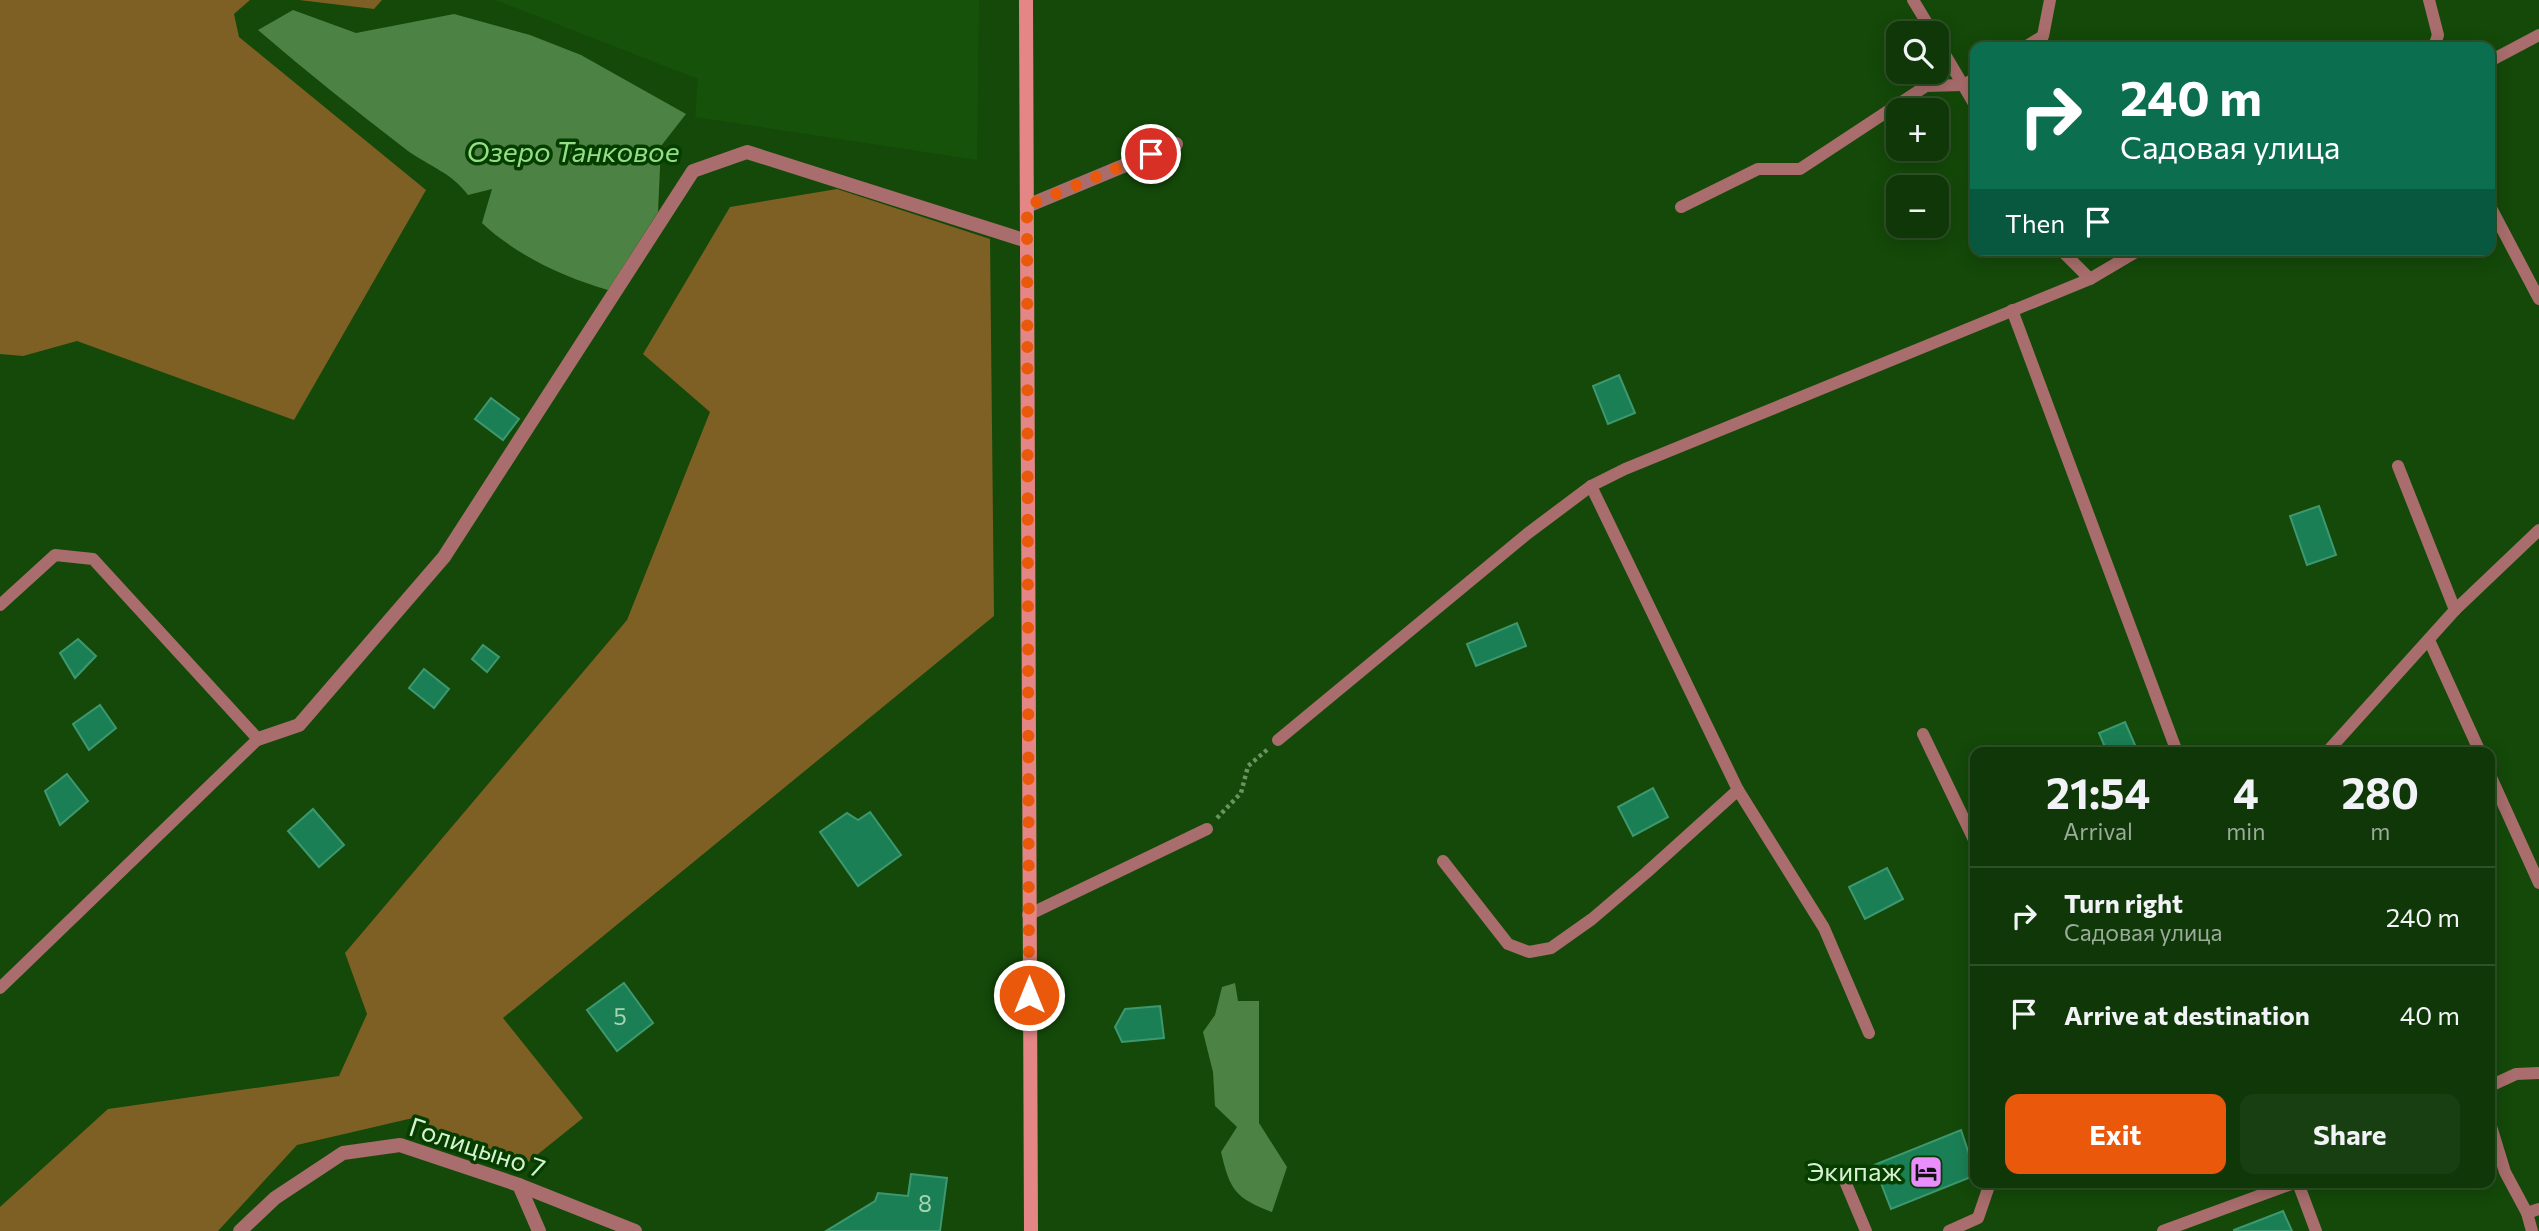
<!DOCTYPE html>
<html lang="en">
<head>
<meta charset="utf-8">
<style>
  body { margin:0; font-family:Commissioner,sans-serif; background:#183f11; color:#f1f3f6; height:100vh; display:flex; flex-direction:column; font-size:26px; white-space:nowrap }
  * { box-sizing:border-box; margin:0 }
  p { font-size:23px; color:#9bac9b }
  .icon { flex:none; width:38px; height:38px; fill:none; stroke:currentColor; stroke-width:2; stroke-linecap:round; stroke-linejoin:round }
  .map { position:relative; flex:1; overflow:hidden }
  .side { position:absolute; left:1970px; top:747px; width:525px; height:441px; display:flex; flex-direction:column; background:#0f3707; border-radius:14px; box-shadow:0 4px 18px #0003,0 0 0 2px #2f5128 }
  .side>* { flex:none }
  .hud { position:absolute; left:1970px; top:42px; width:525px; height:214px; border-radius:14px; box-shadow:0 4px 18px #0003,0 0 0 2px #2f5128; background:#0b6e4f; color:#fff; overflow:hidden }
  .fabs { position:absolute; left:1886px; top:21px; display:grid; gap:14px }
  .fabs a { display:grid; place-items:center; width:63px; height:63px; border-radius:14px; background:#0f3707; box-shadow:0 4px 18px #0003,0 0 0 2px #2f5128; font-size:35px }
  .pin { position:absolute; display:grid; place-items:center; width:60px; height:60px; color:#fff; margin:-30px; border:4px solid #fff; border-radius:50%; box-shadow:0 2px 7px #0007 }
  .me { position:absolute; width:77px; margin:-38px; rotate:0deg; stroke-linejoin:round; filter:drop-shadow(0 0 5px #0008) }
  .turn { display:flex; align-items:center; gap:24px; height:147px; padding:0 35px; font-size:32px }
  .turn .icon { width:91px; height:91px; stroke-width:2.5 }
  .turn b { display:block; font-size:49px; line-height:60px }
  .then { display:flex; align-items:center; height:66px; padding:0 35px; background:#0003; gap:14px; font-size:26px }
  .eta { display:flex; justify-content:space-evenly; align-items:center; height:119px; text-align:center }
  .eta b { font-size:42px; font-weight:700; line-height:49px }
  .primary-button { display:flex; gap:14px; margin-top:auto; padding:14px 35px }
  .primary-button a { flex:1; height:80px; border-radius:14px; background:#ea580c; color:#fff; font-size:28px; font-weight:700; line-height:80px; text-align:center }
  .primary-button a+a { background:#183f11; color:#f1f3f6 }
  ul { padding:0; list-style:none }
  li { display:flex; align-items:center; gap:21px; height:98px; padding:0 35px; border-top:2px solid #2f5128 }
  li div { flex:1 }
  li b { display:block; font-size:26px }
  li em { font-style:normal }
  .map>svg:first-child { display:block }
</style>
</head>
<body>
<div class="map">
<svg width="2539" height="1231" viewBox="0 0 2539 1231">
  <rect width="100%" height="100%" fill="#144909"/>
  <polygon fill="#165209" points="495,0 979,0 977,160 695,117 698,79"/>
  <g fill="#7e5f24">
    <polygon points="0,0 250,0 234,14 239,37 426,190 294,420 77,341 23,356 0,354"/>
    <polygon points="299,0 382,0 374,9"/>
    <polygon points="837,189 990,239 994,616 503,1018 583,1118 517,1171 413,1118 297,1145 218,1231 0,1231 0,1207 108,1109 339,1076 367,1014 345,953 627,620 710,412 643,354 730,207"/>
  </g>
  <g fill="#4c8243">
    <path d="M293 10 356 33 454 14 530 35 581 55 686 114 661 146 658 212 608 290C563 277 516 255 482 223L492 189 468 195C452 173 429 166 408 151 357 112 307 72 258 30Z"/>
    <path d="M1235 983 1238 1001H1259V1123L1287 1167 1272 1212C1235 1198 1230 1190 1221 1152L1237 1127 1215 1106 1213 1072 1203 1032 1215 1015 1222 987Z"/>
  </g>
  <g fill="#1b7f56" stroke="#3e986f" stroke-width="2">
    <polygon points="1619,375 1635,413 1608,424 1593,386"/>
    <polygon points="491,398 519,419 503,440 475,419"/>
    <polygon points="2319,506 2336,555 2307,565 2290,516"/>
    <polygon points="1517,623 1526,646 1476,666 1467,644"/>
    <polygon points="78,639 96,656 75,678 60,653"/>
    <polygon points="483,645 499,657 487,672 472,659"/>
    <polygon points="424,669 449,689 434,708 409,688"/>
    <polygon points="100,705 116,728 89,750 73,724"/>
    <polygon points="2125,722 2138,752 2107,752 2099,733"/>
    <polygon points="67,774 88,801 60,825 45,791"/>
    <polygon points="1653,788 1668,817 1633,836 1618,807"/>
    <polygon points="313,809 344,845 319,867 288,831"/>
    <polygon points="870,812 901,855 858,886 820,832 847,813 858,820"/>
    <polygon points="1887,868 1903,899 1865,919 1849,887"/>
    <polygon points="624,983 653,1023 617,1051 587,1010"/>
    <polygon points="1160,1006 1164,1038 1122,1042 1115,1027 1125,1009"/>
    <polygon points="1961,1130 1976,1175 1891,1209 1874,1165"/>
    <polygon points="911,1174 947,1178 940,1231 826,1231 875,1201 878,1193 908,1196"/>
    <polygon points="2283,1211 2292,1231 2234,1231 2234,1230"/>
  </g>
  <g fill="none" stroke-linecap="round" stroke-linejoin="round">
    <polyline stroke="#6a9461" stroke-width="4.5" stroke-dasharray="3.5 3.5" stroke-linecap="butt" points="1217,818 1241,793 1248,766 1268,749"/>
    <g stroke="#a86d6c" stroke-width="12">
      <polyline points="1913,0 1933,33"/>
      <polyline points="2429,0 2438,35 2434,47"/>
      <polyline points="1937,41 1976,107"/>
      <polyline points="2025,47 2043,36 2050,0"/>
      <polyline points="2490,61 2539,35"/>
      <polyline points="2490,206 2539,299"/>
      <polyline points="1681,207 1758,169 1800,169 1926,86 1963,85 1976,78"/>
      <polyline points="2061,250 2090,279"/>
      <polyline points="2012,310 2177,752"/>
      <polyline points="2398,466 2455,610"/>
      <polyline points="1591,486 1738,790 1824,928 1869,1033"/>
      <polyline points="0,605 55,555 93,559 258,739 0,988"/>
      <polyline points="2429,640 2480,752"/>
      <polyline points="1923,734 1976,844"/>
      <polyline points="1278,740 1527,534 1591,486 1625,469 2090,279 2139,250"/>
      <polyline points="2327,752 2455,610 2539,530"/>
      <polyline points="2490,775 2539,883"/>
      <polyline points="1443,861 1508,944 1529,952 1551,948 1592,919 1646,873 1738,790"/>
      <polyline points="1028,915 1207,829"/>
      <polyline points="2490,1086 2516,1074 2539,1073"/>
      <polyline points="2490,1123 2505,1172 2527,1213"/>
      <polyline points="1844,1179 1866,1231"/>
      <polyline points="2298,1183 2316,1231"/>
      <polyline points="1949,1231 1978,1218 1990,1183"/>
      <polyline points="2163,1231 2294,1183"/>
      <polyline points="2532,1231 2527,1213 2539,1209"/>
    </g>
    <g stroke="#a86d6c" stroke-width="14">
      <polyline points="1027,206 1176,144"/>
      <polyline points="258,739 299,725 444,557 693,171 747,152 1027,241"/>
      <polyline points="519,1185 539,1231"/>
      <polyline points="240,1231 275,1198 343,1153 400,1145 519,1185 635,1231"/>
    </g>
    <polyline stroke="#e48686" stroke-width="14" points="1026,0 1031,1231"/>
  </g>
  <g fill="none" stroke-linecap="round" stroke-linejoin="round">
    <polyline stroke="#ea580c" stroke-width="12" stroke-dasharray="0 21.6" points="1029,995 1027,206 1151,154"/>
  </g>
  <defs>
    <symbol id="hotel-square" viewBox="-11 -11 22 22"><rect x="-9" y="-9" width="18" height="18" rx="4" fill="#ea8dfd" stroke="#063e00"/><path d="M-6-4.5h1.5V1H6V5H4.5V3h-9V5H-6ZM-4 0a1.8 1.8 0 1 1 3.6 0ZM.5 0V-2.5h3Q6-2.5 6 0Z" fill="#111"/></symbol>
  </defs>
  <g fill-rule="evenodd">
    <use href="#hotel-square" x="1907" y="1153" width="38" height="38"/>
  </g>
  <g text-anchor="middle" stroke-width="7" stroke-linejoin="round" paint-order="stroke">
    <g font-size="23" fill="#a7d5b2">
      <text x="620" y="1025">5</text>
      <text x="925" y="1212">8</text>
    </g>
    <g font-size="26" fill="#d6f2d0" stroke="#063e00">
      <text transform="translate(477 1148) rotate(18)" y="9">Голицыно 7</text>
    </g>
    <g font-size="26" fill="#d6f2d0" stroke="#063e00" text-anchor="end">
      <text x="1902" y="1181">Экипаж</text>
    </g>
    <g font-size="28" font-style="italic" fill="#94de87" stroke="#063e00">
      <text x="573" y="162">Озеро Танковое</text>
    </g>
  </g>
</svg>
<div class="fabs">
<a><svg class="icon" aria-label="search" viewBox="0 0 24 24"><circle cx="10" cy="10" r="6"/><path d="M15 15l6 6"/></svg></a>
<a>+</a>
<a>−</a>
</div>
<div class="pin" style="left:1151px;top:154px;background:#d93025"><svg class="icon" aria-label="arrive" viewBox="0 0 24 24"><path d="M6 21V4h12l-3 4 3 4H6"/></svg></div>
<svg class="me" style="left:1029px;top:995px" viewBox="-20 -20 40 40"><circle r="17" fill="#ea580c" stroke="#fff" stroke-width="3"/><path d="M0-11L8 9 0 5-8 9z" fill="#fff"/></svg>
<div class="hud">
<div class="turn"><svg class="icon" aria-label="right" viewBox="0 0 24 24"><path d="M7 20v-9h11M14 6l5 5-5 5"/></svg><div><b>240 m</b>Садовая улица</div></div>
<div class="then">Then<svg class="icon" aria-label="arrive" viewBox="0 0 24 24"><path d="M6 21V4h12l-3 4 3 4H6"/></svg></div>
</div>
<section class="side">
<div class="eta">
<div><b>21:54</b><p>Arrival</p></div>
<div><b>4</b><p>min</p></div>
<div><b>280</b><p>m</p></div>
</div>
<ul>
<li><svg class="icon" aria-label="right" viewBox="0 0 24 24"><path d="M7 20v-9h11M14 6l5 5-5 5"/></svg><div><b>Turn right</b><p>Садовая улица</p></div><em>240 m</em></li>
<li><svg class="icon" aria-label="arrive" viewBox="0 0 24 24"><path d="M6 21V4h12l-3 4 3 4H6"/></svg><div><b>Arrive at destination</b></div><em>40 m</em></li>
</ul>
<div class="primary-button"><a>Exit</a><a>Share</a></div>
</section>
</div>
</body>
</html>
